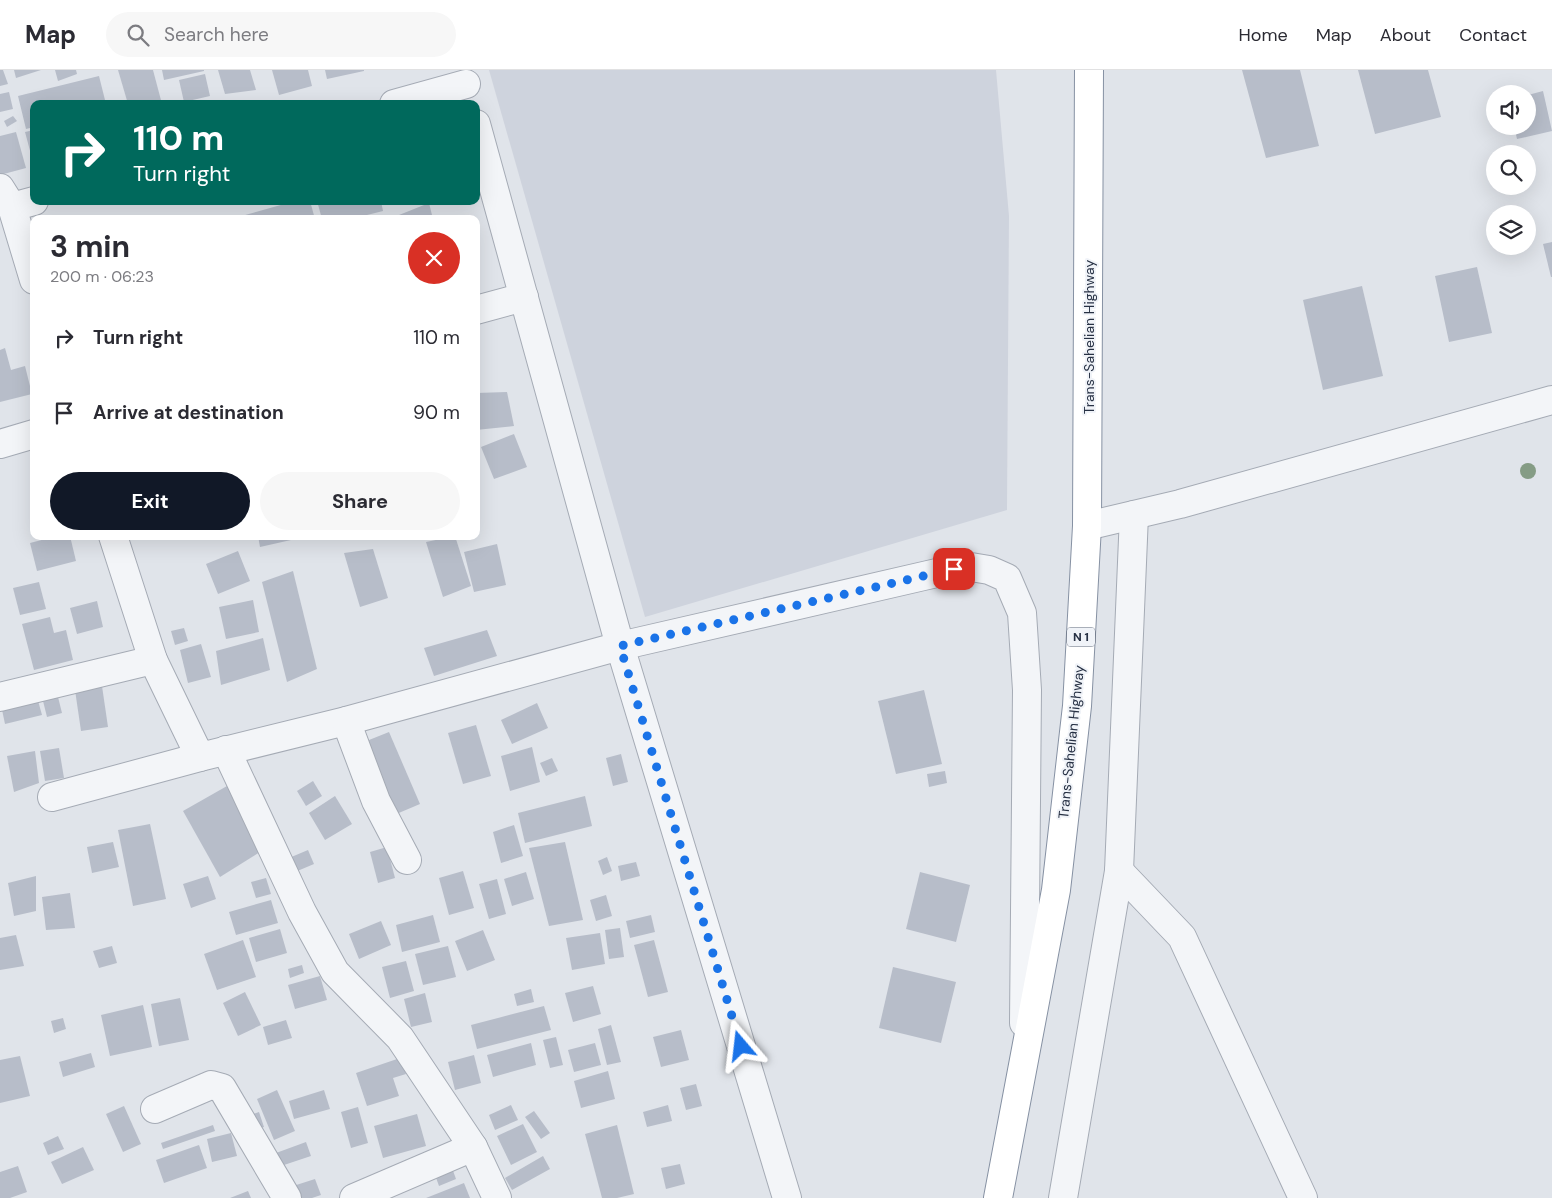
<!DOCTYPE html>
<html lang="en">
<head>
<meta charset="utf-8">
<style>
  body { margin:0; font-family:"DM Sans",sans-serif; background:#f7f7f7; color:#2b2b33; height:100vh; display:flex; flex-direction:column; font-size:19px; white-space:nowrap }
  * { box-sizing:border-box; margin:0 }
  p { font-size:16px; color:#7c7c81 }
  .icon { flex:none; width:28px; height:28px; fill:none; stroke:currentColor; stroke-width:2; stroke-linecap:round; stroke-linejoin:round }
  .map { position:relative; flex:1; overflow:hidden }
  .drawer { position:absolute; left:30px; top:145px; width:450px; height:325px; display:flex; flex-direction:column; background:#fff; border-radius:10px; box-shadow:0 5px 20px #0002 }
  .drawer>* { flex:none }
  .guide { position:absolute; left:30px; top:30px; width:450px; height:105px; border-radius:10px; box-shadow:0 5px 20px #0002; background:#00695c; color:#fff; overflow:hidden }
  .buttons { position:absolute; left:1486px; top:15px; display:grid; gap:10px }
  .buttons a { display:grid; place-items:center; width:50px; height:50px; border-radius:50%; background:#fff; box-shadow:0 5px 20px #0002; font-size:25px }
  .pin { position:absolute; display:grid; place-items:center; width:42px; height:42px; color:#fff; margin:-21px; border-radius:10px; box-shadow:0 2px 8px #0006 }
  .me { position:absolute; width:55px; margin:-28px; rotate:343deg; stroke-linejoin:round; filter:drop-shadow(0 0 4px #0008) }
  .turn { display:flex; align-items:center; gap:18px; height:105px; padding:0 20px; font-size:22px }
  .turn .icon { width:65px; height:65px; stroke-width:2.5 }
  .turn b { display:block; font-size:35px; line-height:42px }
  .round { display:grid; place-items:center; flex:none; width:52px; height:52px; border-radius:26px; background:#f7f7f7 }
  .summary { display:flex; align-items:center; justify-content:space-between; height:85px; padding:0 20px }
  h1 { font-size:30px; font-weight:700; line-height:38px }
  .primary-button { display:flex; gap:10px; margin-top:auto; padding:10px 20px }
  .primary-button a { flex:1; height:58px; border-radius:30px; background:#111827; color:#fff; font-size:20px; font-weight:700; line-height:58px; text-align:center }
  .primary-button a+a { background:#f7f7f7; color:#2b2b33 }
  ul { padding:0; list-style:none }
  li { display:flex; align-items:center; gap:15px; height:75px; padding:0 20px }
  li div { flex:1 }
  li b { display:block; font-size:19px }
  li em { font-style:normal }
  header { display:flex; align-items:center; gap:30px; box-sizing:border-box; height:70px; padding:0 25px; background:#fff; border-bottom:1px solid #e1e1e2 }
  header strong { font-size:24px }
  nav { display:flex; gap:28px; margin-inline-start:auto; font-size:18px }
  .search { width:350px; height:45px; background:#f7f7f7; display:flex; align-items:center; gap:12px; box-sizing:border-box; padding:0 18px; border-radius:28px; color:#7c7c81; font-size:19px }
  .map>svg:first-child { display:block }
</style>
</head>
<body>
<header>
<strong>Map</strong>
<div class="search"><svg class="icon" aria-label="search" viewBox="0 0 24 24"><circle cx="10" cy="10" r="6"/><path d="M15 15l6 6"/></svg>Search here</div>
<nav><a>Home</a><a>Map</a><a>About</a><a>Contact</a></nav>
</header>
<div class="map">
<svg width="1552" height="1128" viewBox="0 0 1552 1128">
  <rect width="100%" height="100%" fill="#e0e4ea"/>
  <polygon fill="#ced3dd" points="489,0 996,0 1009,146 1007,440 645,547"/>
  <g fill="#b7bdc9">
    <polygon points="0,0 3,0 8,14 0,16"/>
    <polygon points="14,0 41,0 16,8"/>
    <polygon points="55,0 76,0 77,4 58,11"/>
    <polygon points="118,0 153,0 162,34 128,34"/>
    <polygon points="162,0 204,0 204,1 164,10"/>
    <polygon points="218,0 250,0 256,20 225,24"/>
    <polygon points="272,0 308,0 312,16 279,25"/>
    <polygon points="325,0 364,0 364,1 327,9"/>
    <polygon points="1242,0 1300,0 1319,76 1266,88"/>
    <polygon points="1358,0 1428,0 1441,47 1375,64"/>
    <polygon points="205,4 210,26 184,32 179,10"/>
    <polygon points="99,6 106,34 34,34 34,57 26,59 18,26"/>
    <polygon points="1543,21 1552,61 1517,69 1514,56 1528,56 1528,25"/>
    <polygon points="9,22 13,39 0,42 0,24"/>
    <polygon points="13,46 17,51 7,57 4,51"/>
    <polygon points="34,60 34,92 33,92 25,62"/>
    <polygon points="16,62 26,98 0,105 0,66"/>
    <polygon points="295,131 310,131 315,149 231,149"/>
    <polygon points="317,131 381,131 383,141 351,149 322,149"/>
    <polygon points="429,133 433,149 400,149 399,145"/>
    <polygon points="1552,172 1552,207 1551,207 1543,174"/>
    <polygon points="1477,197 1492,263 1449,272 1435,206"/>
    <polygon points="1362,216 1383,306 1323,320 1303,230"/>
    <polygon points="5,278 11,300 25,296 32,324 0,332 0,280"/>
    <polygon points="507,322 514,356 476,360 476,323"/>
    <polygon points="514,364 527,397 494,409 481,377"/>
    <polygon points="57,466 70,466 76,491 37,501 30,473"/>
    <polygon points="258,466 291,466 291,470 260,477"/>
    <polygon points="455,466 471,516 443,527 426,472"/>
    <polygon points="497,474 506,515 474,522 464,482"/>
    <polygon points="373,479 388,528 360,537 344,483"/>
    <polygon points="238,481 250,511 218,524 206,494"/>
    <polygon points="293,501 317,599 287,612 262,512"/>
    <polygon points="39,512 46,539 20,545 13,518"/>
    <polygon points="253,530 259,562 226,569 219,537"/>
    <polygon points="97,531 103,557 77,564 70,538"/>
    <polygon points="50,547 54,563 66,560 73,590 34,600 22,554"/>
    <polygon points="184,558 188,571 175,575 171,561"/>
    <polygon points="487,560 497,586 434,606 424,578"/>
    <polygon points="263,568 270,600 221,615 216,581"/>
    <polygon points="201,574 211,607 188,613 180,580"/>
    <polygon points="102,616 108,657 81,661 75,620"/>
    <polygon points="924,620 942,694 896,704 878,631"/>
    <polygon points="57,623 62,643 47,647 42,627"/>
    <polygon points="37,627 42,645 5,654 1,635"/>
    <polygon points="537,633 548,658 512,674 501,650"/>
    <polygon points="476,655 491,706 463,714 448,663"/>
    <polygon points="389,662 420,734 394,745 364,672"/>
    <polygon points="532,677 540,712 510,721 501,686"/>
    <polygon points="59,678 64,708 45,711 40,681"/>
    <polygon points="35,681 39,713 14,722 7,686"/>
    <polygon points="621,684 628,712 613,716 606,688"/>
    <polygon points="552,688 558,701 546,706 540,693"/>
    <polygon points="945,701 947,713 929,717 927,704"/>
    <polygon points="313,711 322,726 306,736 297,721"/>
    <polygon points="227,716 260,782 220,807 183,741"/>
    <polygon points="335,726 352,754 325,770 309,743"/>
    <polygon points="585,726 592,756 525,773 518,743"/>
    <polygon points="150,754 166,829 133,836 118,760"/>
    <polygon points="514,755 523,786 501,793 493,762"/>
    <polygon points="113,772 119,797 92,803 87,777"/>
    <polygon points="565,772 583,850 549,856 529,778"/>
    <polygon points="387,777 395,808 378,813 370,782"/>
    <polygon points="308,780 314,794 295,802 289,788"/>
    <polygon points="607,787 612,801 603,805 598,791"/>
    <polygon points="636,792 640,806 621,811 618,796"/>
    <polygon points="463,801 474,838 449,845 439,808"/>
    <polygon points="526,802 534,829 512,836 504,809"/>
    <polygon points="920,802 970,815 956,872 906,859"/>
    <polygon points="36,806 36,841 14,846 8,813"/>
    <polygon points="208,806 216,829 191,838 183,814"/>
    <polygon points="266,808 271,824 256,828 251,812"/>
    <polygon points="497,809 506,844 489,849 479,814"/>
    <polygon points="70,823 75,858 46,860 42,827"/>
    <polygon points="606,825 612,846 596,851 590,830"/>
    <polygon points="271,830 278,853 236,865 229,842"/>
    <polygon points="433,845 440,872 402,882 396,855"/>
    <polygon points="651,845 655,862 630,868 626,851"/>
    <polygon points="381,851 391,875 359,889 349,864"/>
    <polygon points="620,858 624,887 609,889 605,860"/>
    <polygon points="280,859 287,883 256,892 249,868"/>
    <polygon points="483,860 495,890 467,901 455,871"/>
    <polygon points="600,863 605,894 572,900 566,868"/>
    <polygon points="16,865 24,896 0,900 0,868"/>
    <polygon points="243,870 256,907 217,920 204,884"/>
    <polygon points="654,870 668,922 648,927 634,875"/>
    <polygon points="112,876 117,893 99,898 93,881"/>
    <polygon points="448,876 456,907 423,915 415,884"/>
    <polygon points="406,891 414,921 390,928 382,897"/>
    <polygon points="302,895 304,903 290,908 288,899"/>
    <polygon points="893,897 956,912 941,973 879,958"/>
    <polygon points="320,906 327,930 295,939 288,915"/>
    <polygon points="593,916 601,944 573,952 565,923"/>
    <polygon points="531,919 534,932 517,936 514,924"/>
    <polygon points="245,922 261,955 238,966 223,933"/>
    <polygon points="425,923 432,952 411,957 404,929"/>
    <polygon points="180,928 189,970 159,976 151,934"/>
    <polygon points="143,935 152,977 110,986 101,945"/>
    <polygon points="544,936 551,960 477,979 471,955"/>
    <polygon points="63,948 66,959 54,963 51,951"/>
    <polygon points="286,950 292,968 268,975 263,957"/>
    <polygon points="611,955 621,992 607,995 598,959"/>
    <polygon points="681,960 689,990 661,997 653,967"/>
    <polygon points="556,967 563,995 550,998 543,970"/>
    <polygon points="531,973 536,995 493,1007 487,985"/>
    <polygon points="595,973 601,995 574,1002 568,980"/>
    <polygon points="91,983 95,997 63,1007 59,992"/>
    <polygon points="474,985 481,1013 455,1020 448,992"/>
    <polygon points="20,986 30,1026 0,1033 0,990"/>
    <polygon points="400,988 406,1004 393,1008 399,1026 367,1036 356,1003"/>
    <polygon points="608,1001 615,1029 581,1038 574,1011"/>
    <polygon points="696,1014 702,1036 686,1040 680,1018"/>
    <polygon points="277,1020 295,1061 274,1070 257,1029"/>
    <polygon points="324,1020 330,1039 294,1049 289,1031"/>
    <polygon points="511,1035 518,1050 495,1060 489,1045"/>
    <polygon points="668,1035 672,1051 647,1057 643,1042"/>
    <polygon points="124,1036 141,1074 123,1082 106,1044"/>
    <polygon points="358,1037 368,1073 351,1078 341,1042"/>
    <polygon points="534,1041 550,1063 541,1069 525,1047"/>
    <polygon points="259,1042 264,1057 249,1062 244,1047"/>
    <polygon points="417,1044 426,1076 383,1088 374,1056"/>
    <polygon points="523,1054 537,1082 511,1095 497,1066"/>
    <polygon points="213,1055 215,1061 163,1079 161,1073"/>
    <polygon points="617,1055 634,1124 617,1128 602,1128 585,1064"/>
    <polygon points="231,1063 237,1086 212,1092 207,1069"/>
    <polygon points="58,1066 64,1079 48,1085 43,1073"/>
    <polygon points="306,1072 311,1086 281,1096 276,1083"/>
    <polygon points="199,1075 207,1098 164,1113 156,1090"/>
    <polygon points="83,1077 94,1100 62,1114 51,1092"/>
    <polygon points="543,1086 550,1099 512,1120 505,1108"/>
    <polygon points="680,1094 685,1114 666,1119 661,1098"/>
    <polygon points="451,1095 456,1109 439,1116 434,1102"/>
    <polygon points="18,1096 27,1122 10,1128 0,1128 0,1102"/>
    <polygon points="315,1109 321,1125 312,1128 294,1128 290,1117"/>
    <polygon points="464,1113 470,1128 426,1128"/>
    <polygon points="248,1121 251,1128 230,1128"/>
  </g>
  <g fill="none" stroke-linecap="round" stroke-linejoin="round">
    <defs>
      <g id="minor">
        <polyline points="394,34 466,14"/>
        <polyline points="476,54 620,576 787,1128"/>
        <polyline points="0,118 12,137 34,210"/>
        <polyline points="12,137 34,131"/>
        <polyline points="476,240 524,227"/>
        <polyline points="0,374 34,364"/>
        <polyline points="1087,456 1180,434 1552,330"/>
        <polyline points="113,466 153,590 200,687 346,651 620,576 954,499 971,497 989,500 1007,508 1022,543 1027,620 1024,953"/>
        <polyline points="0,627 153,590"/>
        <polyline points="346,651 376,731 407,790"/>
        <polyline points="226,680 302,842 335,902 400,968 473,1077 497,1128"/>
        <polyline points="52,727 200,687"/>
        <polyline points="1119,801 1182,867 1303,1128"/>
        <polyline points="155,1039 211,1015 222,1018 287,1128"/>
        <polyline points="354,1128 473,1077"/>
        <polyline points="1063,1128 1119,801 1134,445"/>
      </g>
      <polyline id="highway" points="998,1128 1056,820 1077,636 1087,456 1089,0"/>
    </defs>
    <use href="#minor" stroke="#a5abb5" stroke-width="30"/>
    <use href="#highway" stroke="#8691a3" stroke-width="30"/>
    <use href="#minor" stroke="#f3f5f8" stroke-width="28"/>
    <use href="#highway" stroke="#fff" stroke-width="28"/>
  </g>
  <circle fill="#859c85" cx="1528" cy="401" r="8"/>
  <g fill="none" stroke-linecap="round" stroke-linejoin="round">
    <polyline stroke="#1a73e8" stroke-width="9" stroke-dasharray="0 16.2" points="741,976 620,576 954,499"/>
  </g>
  <g text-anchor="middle" stroke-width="4" stroke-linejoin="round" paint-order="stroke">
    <rect fill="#f0f3f8" stroke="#636b7a" stroke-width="1" x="1067" y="557.5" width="28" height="19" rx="4"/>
    <g font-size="12" font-weight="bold" fill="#273144">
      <text x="1081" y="571">N 1</text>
    </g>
    <g font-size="14" fill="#273144" stroke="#f0f3f8">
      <text transform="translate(1089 267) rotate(-90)" y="5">Trans-Sahelian Highway</text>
      <text transform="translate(1071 672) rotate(-84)" y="5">Trans-Sahelian Highway</text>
    </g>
  </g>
</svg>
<div class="buttons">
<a><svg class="icon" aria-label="sound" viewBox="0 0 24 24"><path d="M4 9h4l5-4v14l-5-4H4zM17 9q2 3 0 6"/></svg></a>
<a><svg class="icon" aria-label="search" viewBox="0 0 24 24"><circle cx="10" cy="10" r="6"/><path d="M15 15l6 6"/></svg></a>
<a><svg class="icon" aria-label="layers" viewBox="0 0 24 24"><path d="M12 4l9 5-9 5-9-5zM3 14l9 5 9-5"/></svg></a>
</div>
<div class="pin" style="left:954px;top:499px;background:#d93025"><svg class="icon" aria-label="arrive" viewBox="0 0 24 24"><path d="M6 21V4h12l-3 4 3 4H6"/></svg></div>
<svg class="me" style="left:741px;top:976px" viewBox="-20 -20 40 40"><path d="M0-17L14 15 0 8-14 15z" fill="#1a73e8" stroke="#fff" stroke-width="4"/></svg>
<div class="guide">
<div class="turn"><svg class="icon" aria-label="right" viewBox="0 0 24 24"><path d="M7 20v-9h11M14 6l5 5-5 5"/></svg><div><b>110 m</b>Turn right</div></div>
</div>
<section class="drawer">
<div class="summary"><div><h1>3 min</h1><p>200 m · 06:23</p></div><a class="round" style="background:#d93025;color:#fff"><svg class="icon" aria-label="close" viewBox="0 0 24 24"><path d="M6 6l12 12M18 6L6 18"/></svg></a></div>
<ul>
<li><svg class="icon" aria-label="right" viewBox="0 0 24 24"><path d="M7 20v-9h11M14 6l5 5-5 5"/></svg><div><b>Turn right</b></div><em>110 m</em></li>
<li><svg class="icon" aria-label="arrive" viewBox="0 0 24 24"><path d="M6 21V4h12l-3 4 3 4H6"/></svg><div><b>Arrive at destination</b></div><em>90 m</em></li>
</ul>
<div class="primary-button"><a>Exit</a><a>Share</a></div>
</section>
</div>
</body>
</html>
